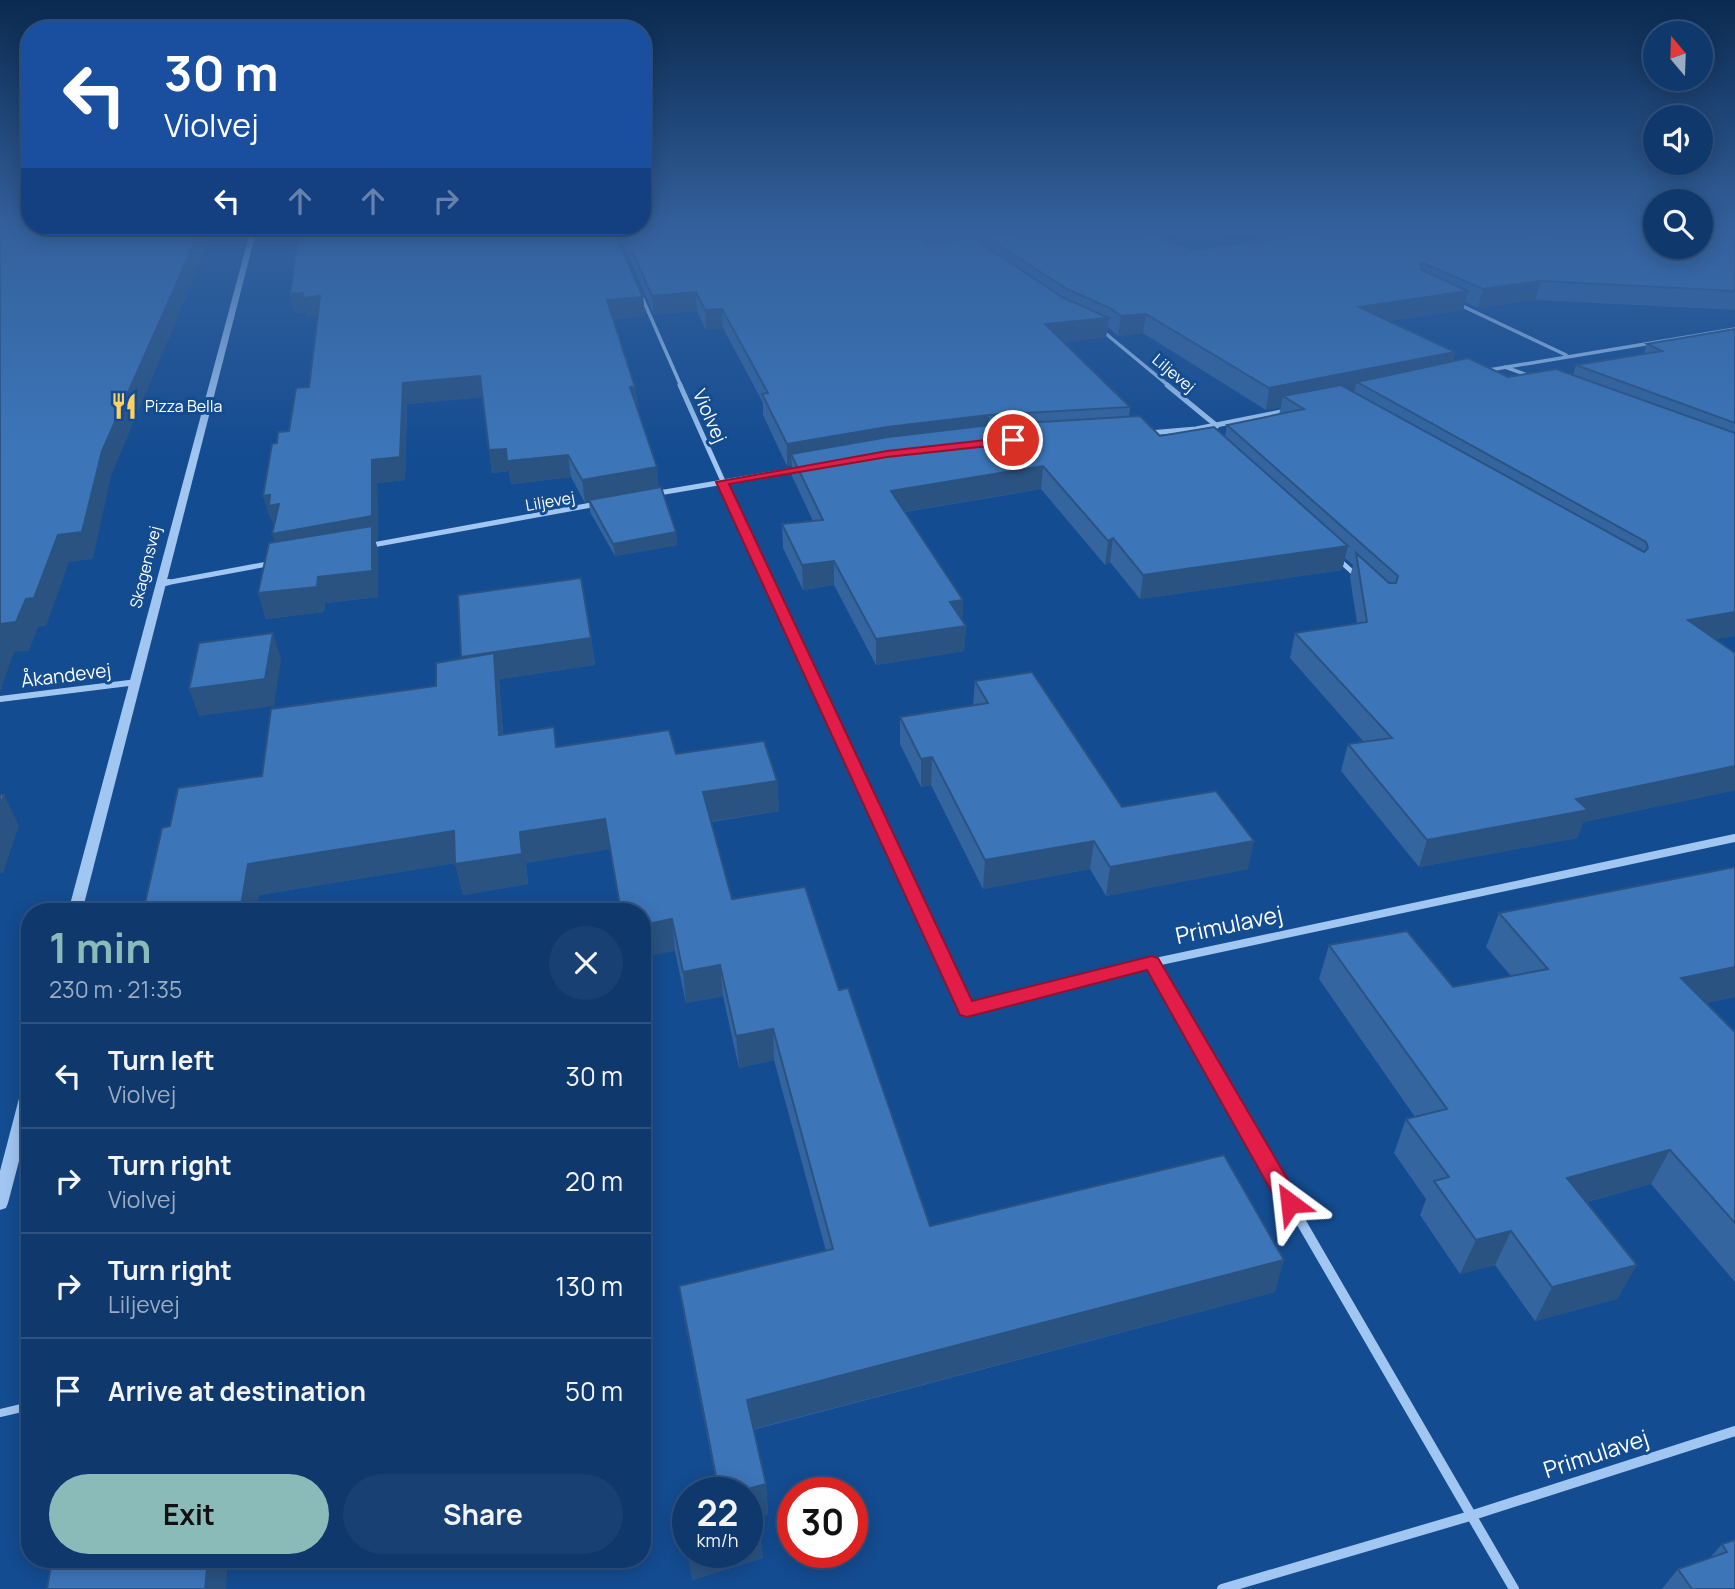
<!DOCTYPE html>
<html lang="en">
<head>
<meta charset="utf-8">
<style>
  body { margin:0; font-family:Manrope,sans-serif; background:#184072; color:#f1f3f6; height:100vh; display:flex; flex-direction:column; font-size:26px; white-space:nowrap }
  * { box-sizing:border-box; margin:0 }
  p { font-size:23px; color:#9bacc2 }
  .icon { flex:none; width:38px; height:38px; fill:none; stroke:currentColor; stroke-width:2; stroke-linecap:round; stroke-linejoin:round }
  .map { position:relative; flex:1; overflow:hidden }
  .panel { position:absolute; left:21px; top:903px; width:630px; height:665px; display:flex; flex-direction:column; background:#0f396d; border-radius:28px; box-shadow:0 4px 18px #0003,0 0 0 2px #2f5380 }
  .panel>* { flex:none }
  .banner { position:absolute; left:21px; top:21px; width:630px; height:214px; border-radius:28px; box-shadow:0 4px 18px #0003,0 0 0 2px #2f5380; background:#1a4fa0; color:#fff; overflow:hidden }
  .needle { width:46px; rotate:341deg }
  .controls { position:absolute; left:1643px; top:21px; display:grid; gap:14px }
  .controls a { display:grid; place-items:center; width:70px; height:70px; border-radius:50%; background:#0f396d; box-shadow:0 4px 18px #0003,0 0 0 2px #2f5380; font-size:35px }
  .speed { position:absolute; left:672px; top:1477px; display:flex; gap:14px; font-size:35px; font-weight:700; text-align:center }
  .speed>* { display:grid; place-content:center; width:91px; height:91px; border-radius:50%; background:#0f396d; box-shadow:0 4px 18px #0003,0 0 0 2px #2f5380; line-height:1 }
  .speed small { font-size:18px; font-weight:400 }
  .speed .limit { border:10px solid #d22; background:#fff; color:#111 }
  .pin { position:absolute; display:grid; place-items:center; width:60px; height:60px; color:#fff; margin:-30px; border:4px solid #fff; border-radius:50%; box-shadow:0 2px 7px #0007 }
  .me { position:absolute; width:77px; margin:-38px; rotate:330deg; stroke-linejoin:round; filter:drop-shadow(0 0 5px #0008) }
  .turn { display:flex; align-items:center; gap:24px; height:147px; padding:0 28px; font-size:32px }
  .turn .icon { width:91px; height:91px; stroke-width:2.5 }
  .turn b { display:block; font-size:49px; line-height:60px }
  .lanes { display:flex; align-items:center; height:66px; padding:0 28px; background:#0003; justify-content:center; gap:35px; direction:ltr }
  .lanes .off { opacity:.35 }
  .round { display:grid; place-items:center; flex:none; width:74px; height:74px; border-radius:37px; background:#184072 }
  .overview { display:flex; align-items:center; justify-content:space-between; height:119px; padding:0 28px }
  h1 { font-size:42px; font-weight:700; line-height:52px; color:#8bbbb9 }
  .button { display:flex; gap:14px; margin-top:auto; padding:14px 28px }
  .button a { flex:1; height:80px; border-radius:42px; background:#8bbbb9; color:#111; font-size:28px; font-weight:700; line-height:80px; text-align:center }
  .button a+a { background:#184072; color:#f1f3f6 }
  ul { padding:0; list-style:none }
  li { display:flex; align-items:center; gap:21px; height:105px; padding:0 28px; border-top:2px solid #2f5380 }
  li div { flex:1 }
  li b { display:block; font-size:26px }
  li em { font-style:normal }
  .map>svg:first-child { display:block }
</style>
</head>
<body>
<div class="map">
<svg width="1735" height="1589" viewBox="0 0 1735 1589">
  <rect width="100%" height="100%" fill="#144c91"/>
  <polygon fill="#2666b0" points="1156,232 1283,232 1187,240"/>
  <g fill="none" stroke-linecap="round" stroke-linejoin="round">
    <polyline stroke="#a0c6f1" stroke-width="8" points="0,1413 30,1406"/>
    <g stroke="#a0c6f1" stroke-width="3.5">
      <polyline points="641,295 681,386"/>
      <polyline points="1456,303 1566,355"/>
      <polyline points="1099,328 1169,386"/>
      <polyline points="1505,367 1533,377"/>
      <polyline points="1483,371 1735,329"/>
    </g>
    <g stroke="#a0c6f1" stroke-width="5">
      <polyline points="680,385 769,584"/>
      <polyline points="1167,385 1217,426"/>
      <polyline points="1149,433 1196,429 1286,411"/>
      <polyline points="653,494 800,469"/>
      <polyline points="367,546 597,504"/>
      <polyline points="1338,559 1358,577"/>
      <polyline points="160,584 273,563"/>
    </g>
    <g stroke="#a0c6f1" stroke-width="6">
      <polyline points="769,582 888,839"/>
      <polyline points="160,584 169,582"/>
      <polyline points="0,699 137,682"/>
      <polyline points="1731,839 1735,838"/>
    </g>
    <g stroke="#a0c6f1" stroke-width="8">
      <polyline points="887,837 967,1010 1151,963"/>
      <polyline points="1269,1167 1151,963 1735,838"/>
    </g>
    <g stroke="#a0c6f1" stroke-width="10">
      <polyline points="1268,1165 1514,1589"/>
      <polyline points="1222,1589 1470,1516 1735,1431"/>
    </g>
    <g fill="#a0c6f1" fill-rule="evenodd">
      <polygon points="250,232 256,232 82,912 68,912"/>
      <polygon points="30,1081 30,1119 8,1203 6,1208 0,1210 0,1171 22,1087 25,1083"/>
    </g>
  </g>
  <g fill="#34659f" fill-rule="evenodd">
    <path d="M618 232H1147L1192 250 1527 233V232H1656L1735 240V310L1535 300 1478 308 1465 302 1463 310 1389 321 1455 352 1453 362 1508 377 1573 375 1576 365 1644 354 1647 344 1735 329V636L1715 639 1735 653V790L1583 822 1577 838 1419 867 1341 771 1348 744 1364 742 1290 658 1295 633 1357 623 1350 577 1353 565 1345 558 1342 570 1140 599 1110 562 1105 565 1041 489 905 512 963 600 962 621 966 626 964 651 876 665 834 585 803 590 783 548 782 524 813 521 792 476V466H787L763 415V403L723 328 706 330 697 311 654 315ZM1108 327 1118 336 1143 333 1266 410 1281 407 1279 414 1227 425 1225 437 1160 436 1129 417 1130 407 1063 342 1106 337Z"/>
    <polygon points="290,294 643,297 645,316 613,319 635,387 638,408 659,488 676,532 677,545 615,556 590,512 589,502 585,503 571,477 511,484 509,471 492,473 489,450 482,397 407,404 405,480 377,483 378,540 375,540 378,550 378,597 325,603 324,612 266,619 258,593 275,542 274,525 272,519 270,519 277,443 289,431 309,387 318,316 307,317 306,312 294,313"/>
    <polygon points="591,638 595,665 499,679 503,734 557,747 676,754 777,781 779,811 711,822 732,899 839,990 930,1226 1275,1292 753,1430 766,1484 768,1514 757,1517 763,1558 692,1580 718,1492 684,1317 679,1286 826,1251 774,1060 739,1068 723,996 686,1003 675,951 642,912 621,912 610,849 526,863 528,884 463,895 455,863 259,895 256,912 143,912 170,826 262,776 436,686"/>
    <polygon points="975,681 1122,807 1248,869 1106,896 1090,869 983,889 931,785 921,787 900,744 900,717 973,706"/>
    <polygon points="1499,913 1735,997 1706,1003 1735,1032 1735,1282 1651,1184 1587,1202 1617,1299 1535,1321 1495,1265 1460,1274 1420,1215 1426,1199 1394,1153 1406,1119 1415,1117 1319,979 1329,945 1453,987 1511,976 1486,947"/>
    <polygon points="1735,1540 1735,1589 1662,1589 1678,1569 1710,1558 1722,1544"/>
  </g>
  <g fill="#2a5382">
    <polygon points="197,232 210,232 192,283 111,476 93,559 69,562 46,626 38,627 29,651 14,652 0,692 0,627 1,624 26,599 102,451"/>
    <polygon points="955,232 1029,232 986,237 986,246 925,253 922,239 926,235"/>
    <polygon points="1541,281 1535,300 1478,308 1483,289"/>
    <polygon points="1468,291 1463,310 1355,326 1359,307"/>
    <polygon points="696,292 697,311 654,315 652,296"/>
    <polygon points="303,293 320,296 325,316 307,317 306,312 294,313 290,294"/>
    <polygon points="643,297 645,316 609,320 607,300"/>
    <polygon points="722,309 723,328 706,330 705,310"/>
    <polygon points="1146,314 1143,333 1118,336 1121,316"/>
    <polygon points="1109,318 1106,337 1044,344 1045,324"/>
    <polygon points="1455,352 1450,373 1357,382 1354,392 1295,404 1283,396 1281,407 1266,410 1269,388"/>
    <polygon points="480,376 484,397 407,404 405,480 377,483 378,540 375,540 378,550 378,597 325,603 324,612 266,619 258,593 318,577 279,557 272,534 372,460 403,383"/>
    <polygon points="630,387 635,387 638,408"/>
    <polygon points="989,415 987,437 791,454 792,466 787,466 787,444 887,427"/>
    <polygon points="506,449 568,455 571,477 511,484 509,471 492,473 489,450"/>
    <polygon points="1043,466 1041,489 891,514 891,491"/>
    <polygon points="657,467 659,489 585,503 582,480"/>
    <polygon points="270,495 279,504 275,529 272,519 270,519 263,496"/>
    <polygon points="676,532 677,545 615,556 613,544"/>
    <polygon points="1113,538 1110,562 1105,565 1108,541"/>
    <polygon points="1348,546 1342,570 1140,599 1143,575"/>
    <polygon points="834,561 834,585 803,590 802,565"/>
    <polygon points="963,600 962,625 950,602"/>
    <polygon points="1735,612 1735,636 1677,645 1688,620"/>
    <polygon points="966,626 964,651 876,665 876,639"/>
    <polygon points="273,633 281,659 274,706 199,716 189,689"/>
    <polygon points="591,638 595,665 499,679 505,764 467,684 461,657"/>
    <polygon points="932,757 931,785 921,787 921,759"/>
    <polygon points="1735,766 1735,790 1583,822 1577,838 1419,867 1427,840 1576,799"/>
    <polygon points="777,781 779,811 706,822 703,792"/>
    <polygon points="4,795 19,826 3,873 0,873 0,805"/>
    <polygon points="605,819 610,849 526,863 528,884 463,895 455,864 520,832"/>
    <polygon points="454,831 461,862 259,895 256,912 240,912 248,864"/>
    <polygon points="1094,841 1090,869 983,889 985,860"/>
    <polygon points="1254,841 1248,869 1106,896 1110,867"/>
    <polygon points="672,919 675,951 642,957 642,925"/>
    <polygon points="720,965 723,996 686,1003 683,972"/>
    <polygon points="1735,967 1735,997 1664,1012 1681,978"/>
    <polygon points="773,1029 774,1060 739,1068 736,1036"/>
    <polygon points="1670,1150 1651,1184 1550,1212 1567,1178"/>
    <polygon points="1511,1231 1495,1265 1460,1274 1476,1240"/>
    <polygon points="1284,1260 1275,1292 750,1430 747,1400"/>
    <polygon points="1637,1265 1617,1299 1535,1321 1552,1287"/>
    <polygon points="766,1484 768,1514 754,1517 751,1488"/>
    <polygon points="760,1529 763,1558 692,1580 687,1551 688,1552 747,1552 747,1533"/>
    <polygon points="208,1559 228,1559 226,1589 205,1589"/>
  </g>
  <g fill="#3c76b9" stroke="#2a5382" stroke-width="2">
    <polygon points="0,232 197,232 186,262 102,451 82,532 58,535 34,598 26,599 16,622 1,624 0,627"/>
    <polygon points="299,232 614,232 643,297 607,300 635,387 630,387 657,467 582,480 568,455 507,461 506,449 489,450 480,376 403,383 400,457 372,460 372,516 272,534 279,504 269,506 270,495 263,496 272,444 277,443 278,432 289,431 296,388 309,387 320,296 302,298 303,293 290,294"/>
    <polygon points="624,232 955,232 926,235 922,239 926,244 973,238 1062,297 1109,318 1045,324 1130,407 989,415 887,427 787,444 762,394 768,393 722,309 705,310 696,292 652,296"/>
    <polygon points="1026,232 1147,232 1192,250 1329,232 1517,232 1545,235 1541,232 1656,232 1656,247 1701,247 1701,232 1715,232 1735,240 1735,291 1541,281 1483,289 1423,263 1420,265 1422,270 1468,291 1359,307 1455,352 1269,388 1146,314 1121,316 1110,308 1067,289 986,237"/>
    <polygon points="1735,329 1735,423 1576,365 1662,351 1647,344"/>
    <polygon points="1468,358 1508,377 1556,369 1735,433 1735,612 1688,620 1735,653 1735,766 1576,799 1588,810 1427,840 1348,744 1392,738 1295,633 1367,622 1356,553 1389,583 1396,583 1398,576 1227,425 1304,409 1283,396 1341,385 1644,552 1648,548 1646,542 1357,382"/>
    <polygon points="1140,416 1160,436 1214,427 1348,546 1143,575 1113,538 1108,541 1043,466 891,491 963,600 950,602 966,626 876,639 834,561 802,565 782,524 823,520 791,454 888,437 990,425"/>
    <polygon points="661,487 676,532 613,544 589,500"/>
    <polygon points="372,526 372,571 318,577 317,587 258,593 269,543"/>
    <polygon points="581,578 591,638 461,657 458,595"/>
    <polygon points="273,633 265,679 189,689 199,643"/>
    <polygon points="494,653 499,735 554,727 556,747 669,730 676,754 764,741 777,781 703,792 732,899 805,887 839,990 848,988 930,1226 1224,1155 1284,1260 747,1400 766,1484 751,1488 760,1529 747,1533 747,1493 716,1493 719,1492 679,1286 833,1249 773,1029 736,1036 720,965 683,972 672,919 642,925 642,912 621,912 605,819 520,832 522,854 455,864 454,831 248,864 240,912 143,912 162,828 170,826 178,788 262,776 271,709 436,686 436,663"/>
    <polygon points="1032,672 1122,807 1216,791 1254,841 1110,867 1094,841 985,860 932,757 921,759 900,717 988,703 975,681"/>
    <polygon points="0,795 4,795 0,805"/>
    <polygon points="1735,867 1735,967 1681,978 1735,1032 1735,1223 1670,1150 1567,1178 1637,1265 1552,1287 1511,1231 1476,1240 1434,1181 1449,1177 1406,1119 1447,1109 1329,945 1407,931 1453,987 1548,969 1499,913"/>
    <polygon points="688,1501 688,1551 687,1551 679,1504"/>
    <polygon points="1735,1540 1735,1589 1692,1589 1678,1569 1727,1552 1722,1544"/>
    <polygon points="52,1559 208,1559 205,1589 47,1589"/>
  </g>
  <linearGradient id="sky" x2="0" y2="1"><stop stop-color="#0b2a50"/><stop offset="0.51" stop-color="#34619d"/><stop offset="1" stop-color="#34619d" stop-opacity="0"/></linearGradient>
  <rect width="1735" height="454" fill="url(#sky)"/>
  <polygon fill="#e11d48" stroke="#92132f" stroke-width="2" points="1013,437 1016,438 1016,443 887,457 729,484 972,1001 1152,956 1158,958 1298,1197 1301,1203 1298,1210 1290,1213 1282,1210 1147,970 967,1017 960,1015 716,482 887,451"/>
  <defs>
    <symbol id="restaurant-bare" viewBox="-9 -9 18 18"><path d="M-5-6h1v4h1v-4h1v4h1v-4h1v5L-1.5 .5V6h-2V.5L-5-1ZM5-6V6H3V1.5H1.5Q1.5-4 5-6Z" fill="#ffcf60" stroke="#144c91" stroke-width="2.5" paint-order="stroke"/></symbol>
  </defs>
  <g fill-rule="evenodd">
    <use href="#restaurant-bare" x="105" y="387" width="38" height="38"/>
  </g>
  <g text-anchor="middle" stroke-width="6" stroke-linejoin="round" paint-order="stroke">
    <g font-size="16" fill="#fff" stroke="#144c91">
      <text transform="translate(1174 373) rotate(40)" y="6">Liljevej</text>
      <text transform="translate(550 501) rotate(-10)" y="6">Liljevej</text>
      <text transform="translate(145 567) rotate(-76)" y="6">Skagensvej</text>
    </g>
    <g font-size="16" fill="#fff" stroke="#144c91" text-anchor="start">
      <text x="145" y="412">Pizza Bella</text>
    </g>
    <g font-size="19" fill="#fff" stroke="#144c91">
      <text transform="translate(710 416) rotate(66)" y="7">Violvej</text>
      <text transform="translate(66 675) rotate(-7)" y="7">Åkandevej</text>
    </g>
    <g font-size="23" fill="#fff" stroke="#144c91">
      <text transform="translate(1229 925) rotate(-12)" y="8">Primulavej</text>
      <text transform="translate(1596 1454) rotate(-18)" y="8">Primulavej</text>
    </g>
  </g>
</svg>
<div class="controls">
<a><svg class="needle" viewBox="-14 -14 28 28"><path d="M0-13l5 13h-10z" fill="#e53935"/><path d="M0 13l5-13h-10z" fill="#9bacc2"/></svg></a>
<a><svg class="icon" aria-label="sound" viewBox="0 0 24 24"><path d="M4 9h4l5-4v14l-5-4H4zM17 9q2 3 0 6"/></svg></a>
<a><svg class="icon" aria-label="search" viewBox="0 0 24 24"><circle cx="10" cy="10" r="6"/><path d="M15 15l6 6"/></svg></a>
</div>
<div class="speed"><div>22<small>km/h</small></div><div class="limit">30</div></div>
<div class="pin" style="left:1013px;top:440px;background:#d93025"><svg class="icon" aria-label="arrive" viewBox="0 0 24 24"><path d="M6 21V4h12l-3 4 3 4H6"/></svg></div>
<svg class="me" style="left:1290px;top:1203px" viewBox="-20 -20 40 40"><path d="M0-17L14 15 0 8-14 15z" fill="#e11d48" stroke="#fff" stroke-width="4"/></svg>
<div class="banner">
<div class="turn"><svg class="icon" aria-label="left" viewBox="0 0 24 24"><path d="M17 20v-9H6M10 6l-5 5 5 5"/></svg><div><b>30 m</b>Violvej</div></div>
<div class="lanes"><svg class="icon" aria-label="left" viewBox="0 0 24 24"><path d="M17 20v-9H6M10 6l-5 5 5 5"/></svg><svg class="icon off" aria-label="ahead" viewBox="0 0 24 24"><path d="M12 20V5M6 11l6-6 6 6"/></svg><svg class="icon off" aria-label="ahead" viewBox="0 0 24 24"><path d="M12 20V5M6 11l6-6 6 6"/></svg><svg class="icon off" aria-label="right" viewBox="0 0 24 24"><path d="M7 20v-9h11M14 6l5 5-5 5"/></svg></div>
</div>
<section class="panel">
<div class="overview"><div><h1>1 min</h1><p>230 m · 21:35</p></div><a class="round"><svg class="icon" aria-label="close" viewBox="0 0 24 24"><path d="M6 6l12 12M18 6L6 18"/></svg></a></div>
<ul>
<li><svg class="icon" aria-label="left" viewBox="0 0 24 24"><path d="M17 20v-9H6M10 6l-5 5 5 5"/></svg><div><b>Turn left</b><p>Violvej</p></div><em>30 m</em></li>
<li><svg class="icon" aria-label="right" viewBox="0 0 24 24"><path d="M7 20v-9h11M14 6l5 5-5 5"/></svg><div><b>Turn right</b><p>Violvej</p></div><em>20 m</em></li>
<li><svg class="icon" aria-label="right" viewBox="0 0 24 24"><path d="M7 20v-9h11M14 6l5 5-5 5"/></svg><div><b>Turn right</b><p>Liljevej</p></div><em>130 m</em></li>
<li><svg class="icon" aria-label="arrive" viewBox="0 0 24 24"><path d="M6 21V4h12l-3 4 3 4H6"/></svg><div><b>Arrive at destination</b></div><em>50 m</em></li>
</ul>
<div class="button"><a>Exit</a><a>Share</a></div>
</section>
</div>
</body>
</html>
